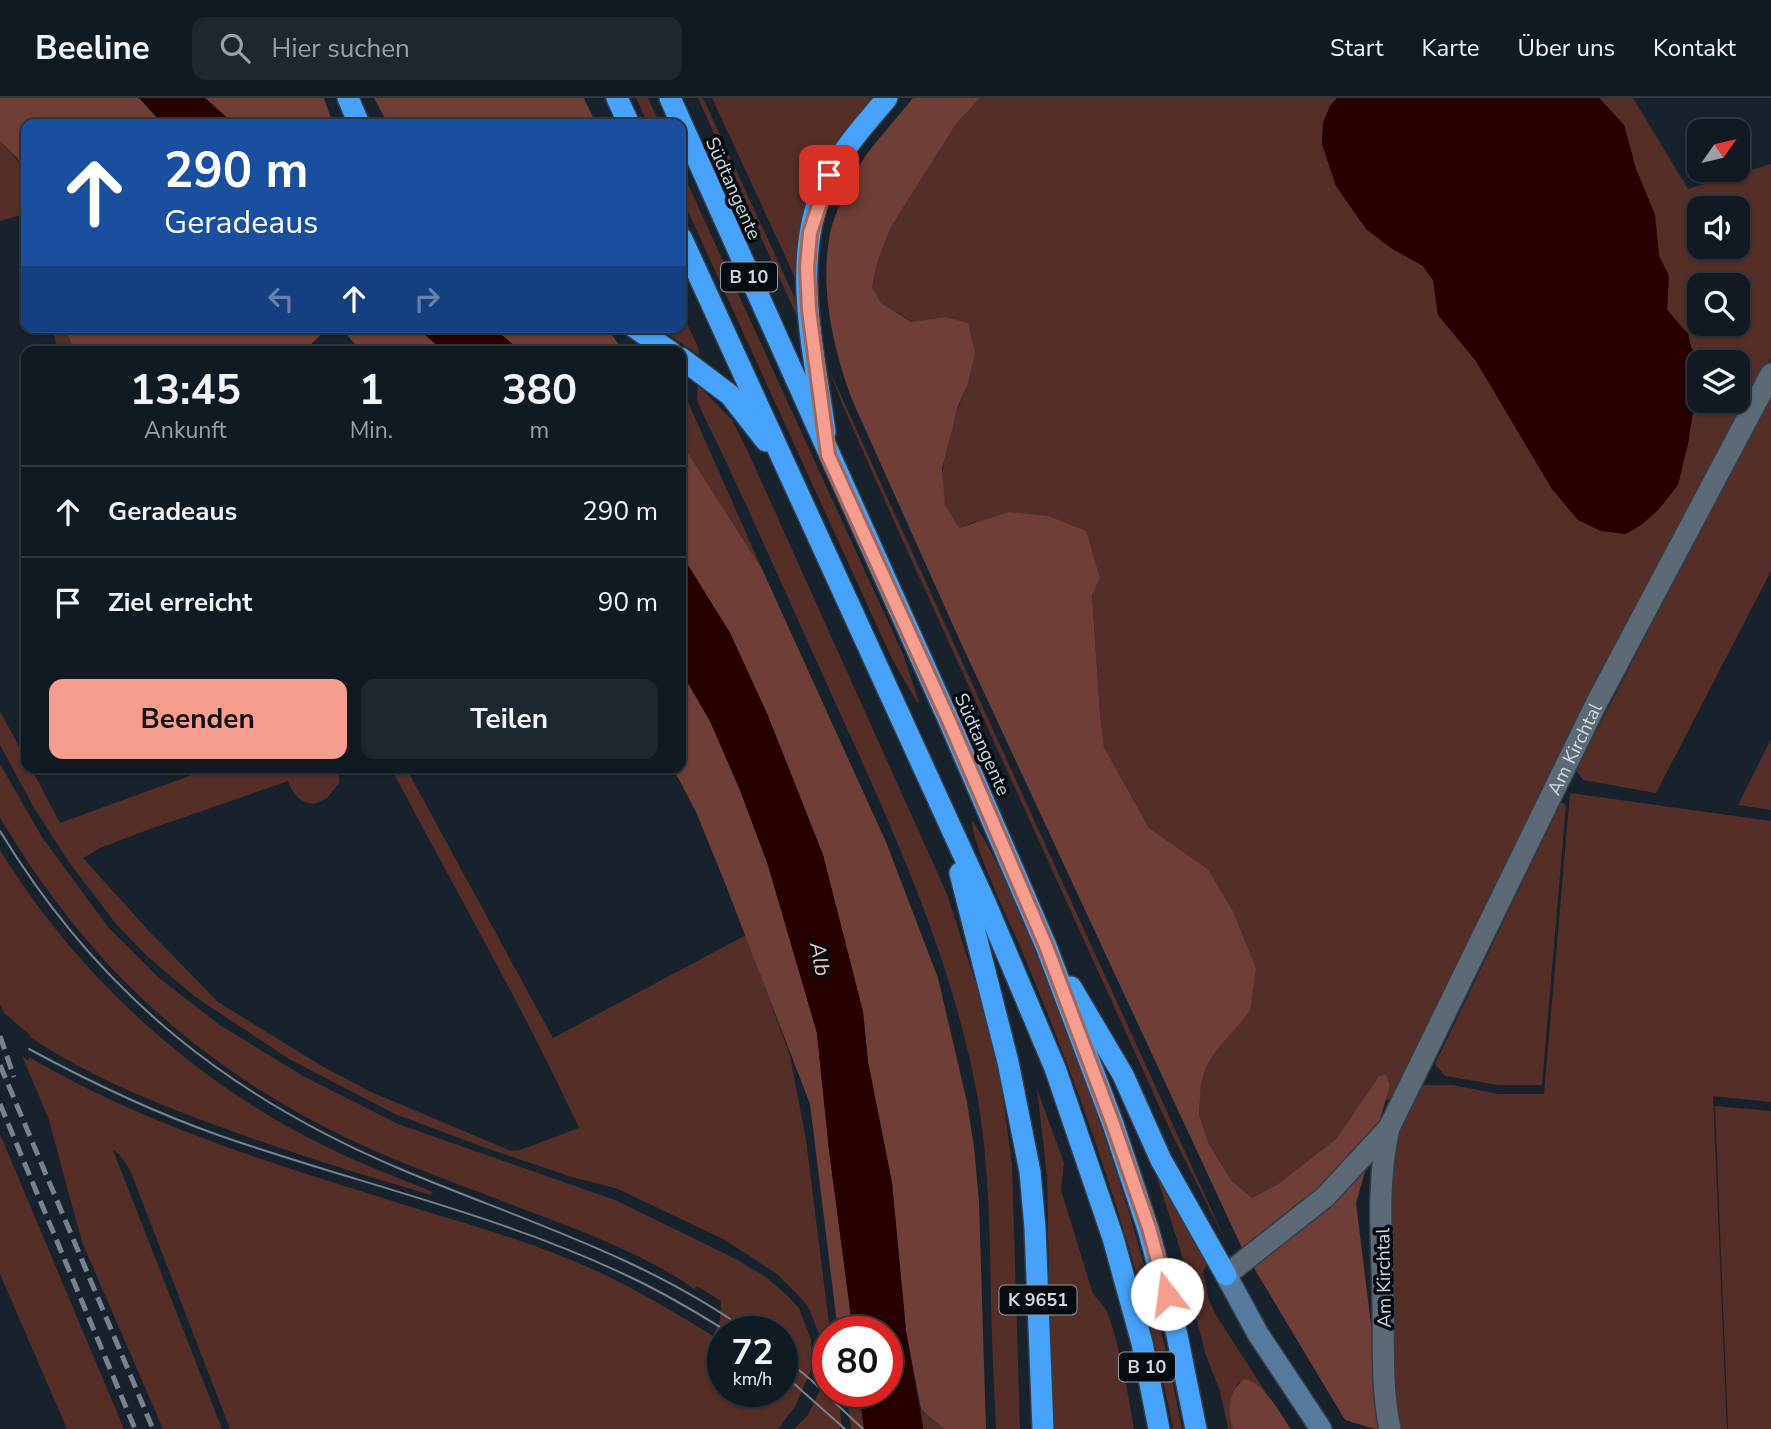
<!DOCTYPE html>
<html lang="de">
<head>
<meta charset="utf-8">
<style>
  body { margin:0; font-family:"Nunito Sans",sans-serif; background:#1e272f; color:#f1f3f6; height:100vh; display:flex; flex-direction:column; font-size:26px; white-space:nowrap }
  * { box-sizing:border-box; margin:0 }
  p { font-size:23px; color:#9ca1a5 }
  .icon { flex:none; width:38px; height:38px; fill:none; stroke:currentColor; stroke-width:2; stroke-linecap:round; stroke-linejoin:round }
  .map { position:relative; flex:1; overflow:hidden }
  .panel { position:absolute; left:21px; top:248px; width:665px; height:427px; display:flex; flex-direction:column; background:#111a22; border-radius:14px; box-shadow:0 2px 5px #0004,0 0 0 2px #303840 }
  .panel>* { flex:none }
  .guide { position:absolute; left:21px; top:21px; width:665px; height:214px; border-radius:14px; box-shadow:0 2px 5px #0004,0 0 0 2px #303840; background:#1a4fa0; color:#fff; overflow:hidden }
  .needle { width:46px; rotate:56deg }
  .tools { position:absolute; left:1687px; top:21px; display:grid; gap:14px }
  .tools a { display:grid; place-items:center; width:63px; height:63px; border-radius:14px; background:#111a22; box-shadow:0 2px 5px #0004,0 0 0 2px #303840; font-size:35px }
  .speed { position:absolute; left:707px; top:1218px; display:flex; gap:14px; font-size:35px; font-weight:700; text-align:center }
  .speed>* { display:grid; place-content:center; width:91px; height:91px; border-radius:50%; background:#111a22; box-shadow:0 2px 5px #0004,0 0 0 2px #303840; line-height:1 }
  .speed small { font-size:18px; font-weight:400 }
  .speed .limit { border:10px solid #d22; background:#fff; color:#111 }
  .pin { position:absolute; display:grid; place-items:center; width:60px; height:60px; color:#fff; margin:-30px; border-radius:14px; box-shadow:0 4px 10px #0006 }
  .me { position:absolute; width:77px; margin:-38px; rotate:345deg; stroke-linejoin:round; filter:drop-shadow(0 0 5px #0008) }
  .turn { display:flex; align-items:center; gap:24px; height:147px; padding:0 28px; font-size:32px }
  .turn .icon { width:91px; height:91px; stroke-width:2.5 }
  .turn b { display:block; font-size:49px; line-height:60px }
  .lanes { display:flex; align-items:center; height:66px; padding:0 28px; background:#0003; justify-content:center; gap:35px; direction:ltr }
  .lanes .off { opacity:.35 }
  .eta { display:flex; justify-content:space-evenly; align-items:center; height:119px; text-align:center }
  .eta b { font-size:42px; font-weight:700; line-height:49px }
  .cta { display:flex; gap:14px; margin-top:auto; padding:14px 28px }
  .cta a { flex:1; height:80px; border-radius:14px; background:#f59d8e; color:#111; font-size:28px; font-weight:700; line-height:80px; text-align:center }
  .cta a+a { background:#1e272f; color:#f1f3f6 }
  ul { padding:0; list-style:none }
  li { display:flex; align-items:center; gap:21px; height:91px; padding:0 28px; border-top:2px solid #303840 }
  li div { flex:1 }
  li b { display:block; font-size:26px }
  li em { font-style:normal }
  header { display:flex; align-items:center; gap:42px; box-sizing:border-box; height:98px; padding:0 35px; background:#111a22; border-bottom:2px solid #303840 }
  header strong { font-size:33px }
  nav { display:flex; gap:38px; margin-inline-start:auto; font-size:24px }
  .search { width:490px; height:63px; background:#1e272f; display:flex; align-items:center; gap:18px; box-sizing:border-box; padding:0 24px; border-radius:14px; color:#9ca1a5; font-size:26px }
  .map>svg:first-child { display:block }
</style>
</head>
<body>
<header>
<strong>Beeline</strong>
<div class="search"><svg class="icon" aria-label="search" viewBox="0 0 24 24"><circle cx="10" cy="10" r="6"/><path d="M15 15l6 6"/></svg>Hier suchen</div>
<nav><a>Start</a><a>Karte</a><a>Über uns</a><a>Kontakt</a></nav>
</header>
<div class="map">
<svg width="1771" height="1331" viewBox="0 0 1771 1331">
  <rect width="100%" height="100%" fill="#17222d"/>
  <g fill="#552e27" fill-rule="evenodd">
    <polygon points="636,0 648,0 660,26 648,26"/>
    <polygon points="698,0 703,0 800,211 799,223"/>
    <polygon points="712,0 871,0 832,53 798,186"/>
    <path d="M980 0H1337L1323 25 1322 46 1336 88 1391 150 1423 168 1433 182 1438 217 1476 263 1552 391 1579 422 1641 427 1658 412 1678 387 1699 282V303H1738V264H1701L1691 249 1688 236 1667 212 1669 178 1659 158 1655 117 1636 71 1624 27 1599 0H1633L1688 91 1771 66V260L1692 405 1399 997 1385 1003 1390 987 1379 978 1336 1041 1278 1086 1252 1100 1231 1082 1209 1046 1199 1017 1201 987 1206 969 1216 953 1256 870 1233 813 1208 771 1149 730 1104 649 1100 615 1092 496 1100 480 975 424 959 430C954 423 947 414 945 406 936 372 953 319 967 288L945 219 912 224 881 205 872 189 877 165 891 129 956 26ZM1699 110H1738V149H1699ZM1699 187H1738V226H1699Z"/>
    <path d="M0 43C29 72 26 78 26 118L24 116 0 123Z"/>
    <polygon points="681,71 903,556 919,604 917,604 892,561 681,98"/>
    <polygon points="681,213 698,249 699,257 657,229 681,229"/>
    <polygon points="52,229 67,229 69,240 75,254 58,254"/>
    <polygon points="828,269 1228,1148 1171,1034 897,430 843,308"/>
    <path d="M698 287 732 322 750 358 947 796 981 902 1001 985 1012 1066 1020 1331H996C994 1290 992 1248 991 1207 990 1130 989 1052 973 976 944 838 883 710 825 582 784 492 745 401 701 312L697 301Z"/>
    <polygon points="681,288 762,471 681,344"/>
    <polygon points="1771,297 1771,473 1656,695 1583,682 1576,672"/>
    <path d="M0 613 26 662V670H31L60 725 211 670H339V685L327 700 314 706C298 703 294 698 288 683L150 731 100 750 83 760 149 833 218 904 322 968 369 993 511 1053 520 1052 579 1030C522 907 454 790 391 670H406L553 940 746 837 790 958 806 1042 830 1234H828V1293H838L842 1331H794L808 1317 825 1281V1254L810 1212 801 1200 777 1176 725 1142 618 1091 572 1079 486 1050 395 1016 289 961 194 898 148 859 116 826 69 764 34 710 0 647Z"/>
    <polygon points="1771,641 1771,712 1738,707"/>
    <path d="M0 666 42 739 108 829 159 880 220 927 303 978 398 1026 615 1102 734 1160 766 1179 788 1198 799 1210 811 1242 812 1269 796 1307 778 1331H230L130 1072 119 1056 113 1052 222 1331H163L82 1144 48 1019 22 958 28 962 29 959C134 1021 251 1059 367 1095 446 1121 527 1140 603 1176 641 1194 677 1216 713 1238L720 1223 721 1203 697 1188 694 1191C639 1151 556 1124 492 1099 452 1084 412 1069 373 1052 257 1001 151 924 72 824 50 796 29 768 11 737 8 732 2 725 0 719 0 706 0 680 0 666ZM723 1234H782V1293H723Z"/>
    <polygon points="1570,695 1771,723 1771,1004 1713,998 1727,1331 1397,1331 1387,1130 1395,1039 1421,987 1453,987 1499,996 1544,996"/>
    <polygon points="1561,704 1566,707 1542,987 1498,987 1445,978 1435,966"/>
    <path d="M972 722C1006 773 1027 834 1050 891 1107 1034 1154 1179 1182 1331H1173C1141 1164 1085 1002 1019 846 1009 823 970 741 972 722Z"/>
    <path d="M0 752C77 877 192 983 325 1048 360 1066 397 1079 433 1094L431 1097C359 1076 288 1054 218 1028 152 1004 89 978 30 939V937L4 915 0 906Z"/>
    <path d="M1037 991 1064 1065 1061 1092 1092 1193C1096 1202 1104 1206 1108 1216 1121 1252 1127 1292 1134 1331H1055L1051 1273 1047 1079Z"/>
    <polygon points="1715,1008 1771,1013 1771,1331 1728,1331"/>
    <polygon points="0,1036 124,1331 67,1331 0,1176"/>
    <path d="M1155 1073 1159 1074 1207 1168 1203 1173 1209 1202 1216 1217 1277 1312 1263 1293 1239 1284C1229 1298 1228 1315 1233 1331H1228L1220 1293 1205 1255 1180 1151Z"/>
    <polygon points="847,1299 862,1313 864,1331 851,1331"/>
    <polygon points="921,1311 944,1331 923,1331"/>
  </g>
  <g fill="#6f3e36">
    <polygon points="0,0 139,0 163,26 26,26 26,77 17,60 0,43"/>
    <polygon points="205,0 324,0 333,26 234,26"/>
    <polygon points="374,0 584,0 596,26 388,26"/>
    <path d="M913 0H980L956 26 891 129 877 165 872 189 881 205 911 224 945 219 968 225 975 256 967 288 958 308 942 371 945 407 959 430 1009 414 1048 418 1086 433 1100 480 1092 497 1100 615 1104 649 1149 730 1208 771 1233 813 1256 870 1250 913 1216 953 1206 969 1201 987 1199 1017 1209 1046 1231 1082 1252 1100 1278 1086 1336 1041 1379 978 1386 977 1390 987 1356 1105 1384 1331H1375L1345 1322 1242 1150 961 545 853 304C834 254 819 190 830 136 833 120 846 91 854 76 869 49 894 24 913 0Z"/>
    <polygon points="67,229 329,229 303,254 75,254 69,240"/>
    <polygon points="340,229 416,229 445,254 362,254"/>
    <polygon points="492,229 600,229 612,237 624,254 522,254"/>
    <polygon points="681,344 762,471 886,744 938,880 967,1004 974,1049 979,1104 986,1331 944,1331 921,1311 906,1233 892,1085 868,964 863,914 823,757 768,618 730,535 681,456"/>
    <polygon points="681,573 710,623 740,692 768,767 817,935 829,1052 853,1234 838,1234 810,1006 725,785 696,714 673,670 681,670"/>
    <path d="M1245 1281C1265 1286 1279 1314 1291 1331H1233C1227 1315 1228 1291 1245 1281Z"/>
  </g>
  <g fill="#270000">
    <polygon points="139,0 205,0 234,26 163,26"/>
    <polygon points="1337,0 1599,0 1624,27 1636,71 1655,117 1659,158 1669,178 1667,212 1688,236 1691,249 1701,264 1688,346 1678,387 1658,412 1641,427 1626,436 1601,433 1578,422 1552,391 1476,263 1438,217 1433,182 1423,168 1391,150 1366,131 1336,88 1322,46 1323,25 1330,8"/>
    <polygon points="416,229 492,229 522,254 445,254"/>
    <polygon points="681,456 730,535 768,618 823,757 863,914 868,964 892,1085 906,1233 923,1331 864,1331 859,1293 887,1293 887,1234 853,1234 829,1052 817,935 768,767 740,692 710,623 681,573"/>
  </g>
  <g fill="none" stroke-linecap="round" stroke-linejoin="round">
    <defs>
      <g id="street">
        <polyline points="1226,1177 1325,1099 1387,1032"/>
        <path id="s1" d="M1390 1331C1381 1290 1384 1244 1383 1202 1382 1145 1376 1086 1389 1030L1596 606 1771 276"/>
      </g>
      <polyline id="secondary" points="1226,1177 1258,1236 1321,1331"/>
      <g id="highway">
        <polyline points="348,0 359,26"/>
        <polyline points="617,0 629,26"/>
        <polyline points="670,0 950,625 1046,848 1113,1026 1148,1131 1177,1237 1196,1331"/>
        <polyline points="681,139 985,804 1055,970 1113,1140 1142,1245 1159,1331"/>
        <polyline points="634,229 671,254"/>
        <polyline points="681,260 730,297 766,343"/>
        <path d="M825 334C814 252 788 155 829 77 844 49 867 24 887 0"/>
        <polyline points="960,775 1008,964 1030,1074 1035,1130 1043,1331"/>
        <polyline points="1071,889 1123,977 1161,1062 1226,1177"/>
      </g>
    </defs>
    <use href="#street" stroke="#343c46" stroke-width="24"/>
    <use href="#secondary" stroke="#343c46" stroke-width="24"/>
    <use href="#highway" stroke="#343c46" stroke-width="24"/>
    <use href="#street" stroke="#5c6977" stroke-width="21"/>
    <use href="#secondary" stroke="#557a9e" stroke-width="21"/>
    <use href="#highway" stroke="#46a2fa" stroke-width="21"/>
    <g stroke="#79828b" stroke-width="2">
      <path d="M0 733C99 896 230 1000 405 1073 522 1122 645 1159 749 1234"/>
      <path d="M29 951C90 984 153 1014 218 1037 355 1085 499 1116 630 1179 664 1195 696 1214 728 1234"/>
      <polyline points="782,1258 811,1282 863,1331"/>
      <polyline points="782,1275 845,1331"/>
    </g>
    <g stroke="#79828b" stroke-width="5" stroke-dasharray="14 7" stroke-linecap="butt">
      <polyline points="0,938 14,979"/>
      <polyline points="0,967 153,1331"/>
      <polyline points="0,1006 135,1331"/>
    </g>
  </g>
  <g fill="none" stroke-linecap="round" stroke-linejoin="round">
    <defs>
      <polyline id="route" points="829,77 810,135 807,169 809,212 828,357 950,625 1046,848 1113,1026 1149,1130 1167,1196"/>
    </defs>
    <use href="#route" stroke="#9f665c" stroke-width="18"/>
    <use href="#route" stroke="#f59d8e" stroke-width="12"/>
  </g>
  <g text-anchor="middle" stroke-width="7" stroke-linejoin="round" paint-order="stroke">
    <g fill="#060b10" stroke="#949aa2" stroke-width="2">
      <rect x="721" y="164.5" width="56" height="29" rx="5"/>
      <rect x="999.5" y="1187.5" width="77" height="29" rx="5"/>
      <rect x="1119" y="1254.5" width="56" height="29" rx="5"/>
    </g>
    <g font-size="18" font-weight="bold" fill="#d1d8e0">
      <text x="749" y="185">B 10</text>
      <text x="1038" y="1208">K 9651</text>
      <text x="1147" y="1275">B 10</text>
    </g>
    <g font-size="19" fill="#d1d8e0" stroke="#060b10">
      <text transform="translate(734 90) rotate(66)" y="7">Südtangente</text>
      <text transform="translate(983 646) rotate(66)" y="7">Südtangente</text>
      <text dy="7" stroke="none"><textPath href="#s1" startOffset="724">Am Kirchtal</textPath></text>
      <text transform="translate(1383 1180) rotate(-91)" y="7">Am Kirchtal</text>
    </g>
    <g font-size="21" font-style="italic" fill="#fac6bd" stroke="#060b10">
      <text transform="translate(820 861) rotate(79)" y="7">Alb</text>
    </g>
  </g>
</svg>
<div class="tools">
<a><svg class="needle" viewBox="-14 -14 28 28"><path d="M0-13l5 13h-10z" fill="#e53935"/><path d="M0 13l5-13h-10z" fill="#9ca1a5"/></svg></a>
<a><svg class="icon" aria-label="sound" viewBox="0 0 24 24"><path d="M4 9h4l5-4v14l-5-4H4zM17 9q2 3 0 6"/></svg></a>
<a><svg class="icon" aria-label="search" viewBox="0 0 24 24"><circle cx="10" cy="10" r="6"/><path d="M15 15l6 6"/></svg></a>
<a><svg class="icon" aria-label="layers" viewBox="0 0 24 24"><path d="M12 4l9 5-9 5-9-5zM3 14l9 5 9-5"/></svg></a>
</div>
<div class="speed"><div>72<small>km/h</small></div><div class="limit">80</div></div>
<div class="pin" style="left:829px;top:77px;background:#d93025"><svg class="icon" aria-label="arrive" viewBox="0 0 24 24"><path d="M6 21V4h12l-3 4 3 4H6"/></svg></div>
<svg class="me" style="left:1167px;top:1196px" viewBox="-20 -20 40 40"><circle r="19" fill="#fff"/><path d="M0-13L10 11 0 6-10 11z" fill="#f59d8e"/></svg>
<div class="guide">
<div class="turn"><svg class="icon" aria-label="ahead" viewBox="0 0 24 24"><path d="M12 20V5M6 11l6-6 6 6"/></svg><div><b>290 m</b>Geradeaus</div></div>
<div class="lanes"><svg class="icon off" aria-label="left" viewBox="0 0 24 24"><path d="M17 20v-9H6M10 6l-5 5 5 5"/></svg><svg class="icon" aria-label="ahead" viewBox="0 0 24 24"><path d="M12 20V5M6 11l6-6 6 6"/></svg><svg class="icon off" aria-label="right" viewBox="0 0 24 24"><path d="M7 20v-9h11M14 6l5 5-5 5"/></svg></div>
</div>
<section class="panel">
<div class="eta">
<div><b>13:45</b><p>Ankunft</p></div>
<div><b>1</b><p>Min.</p></div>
<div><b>380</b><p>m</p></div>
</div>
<ul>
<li><svg class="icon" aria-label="ahead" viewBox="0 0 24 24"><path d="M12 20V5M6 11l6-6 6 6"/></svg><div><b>Geradeaus</b></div><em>290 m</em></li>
<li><svg class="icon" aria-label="arrive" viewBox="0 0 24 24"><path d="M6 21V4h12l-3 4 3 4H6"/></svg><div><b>Ziel erreicht</b></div><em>90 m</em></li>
</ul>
<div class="cta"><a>Beenden</a><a>Teilen</a></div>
</section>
</div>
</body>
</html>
